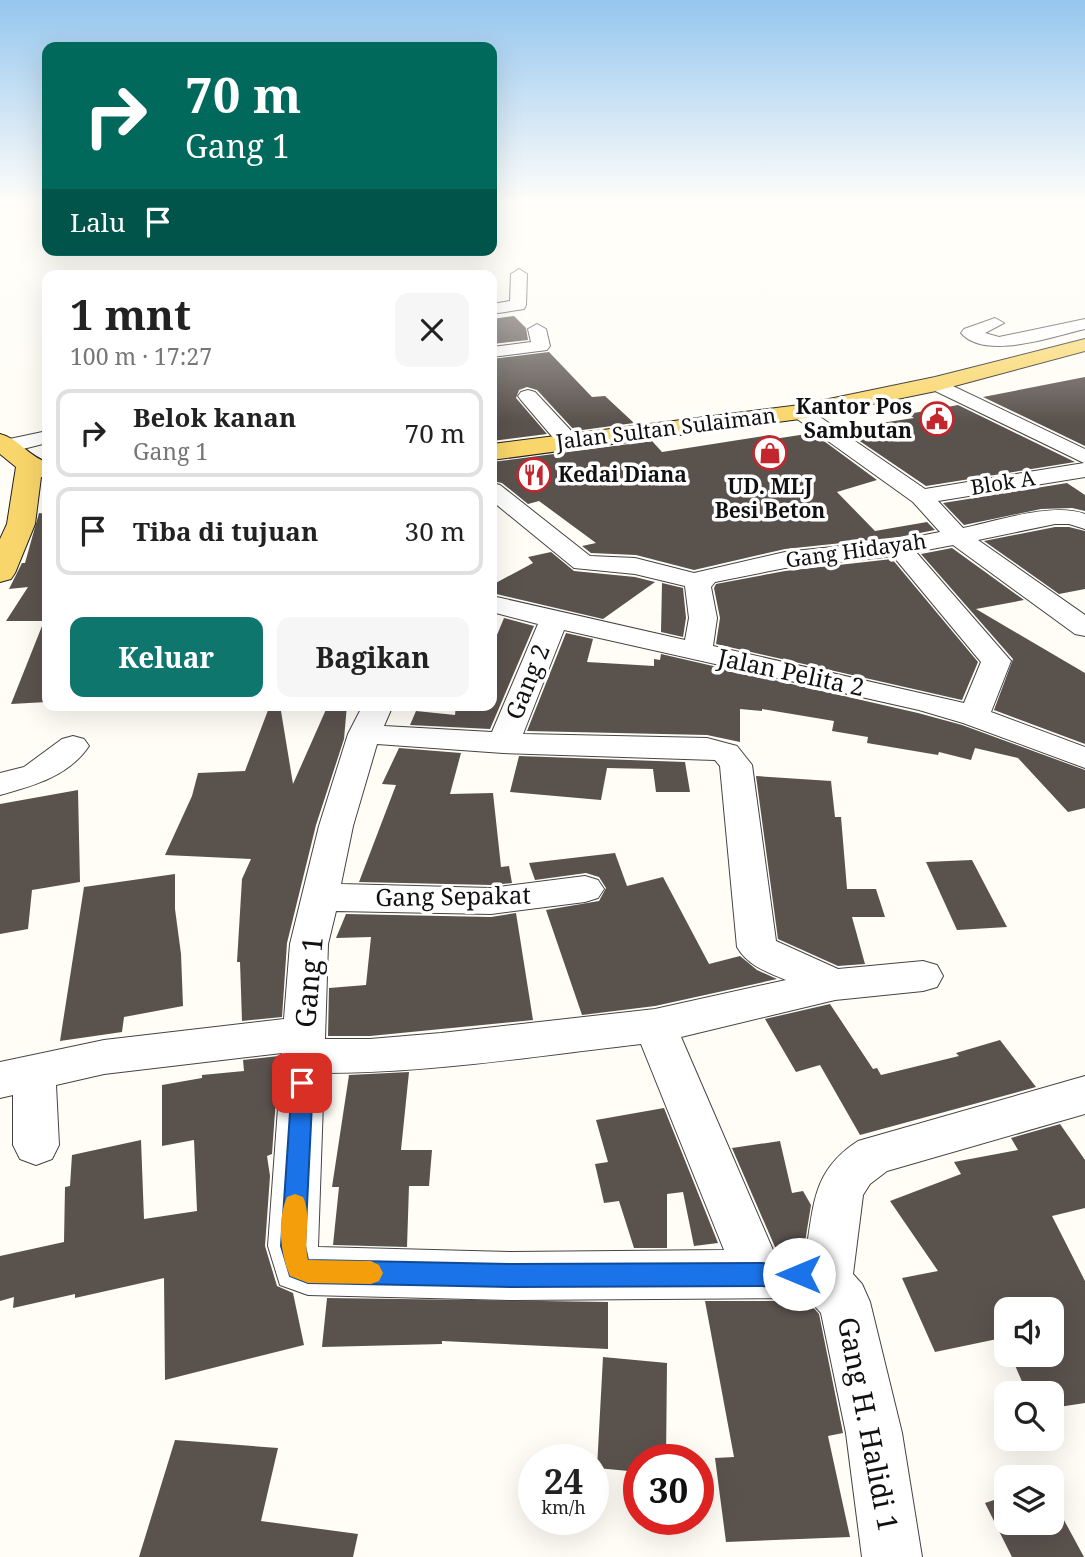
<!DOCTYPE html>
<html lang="id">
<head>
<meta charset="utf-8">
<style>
  body { margin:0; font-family:"Noto Serif",serif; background:#f6f6f6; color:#222; height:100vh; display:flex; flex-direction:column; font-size:26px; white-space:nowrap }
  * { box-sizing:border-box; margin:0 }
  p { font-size:23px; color:#767676 }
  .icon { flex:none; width:38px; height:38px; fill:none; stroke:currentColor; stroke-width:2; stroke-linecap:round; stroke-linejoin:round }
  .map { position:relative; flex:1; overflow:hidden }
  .drawer { position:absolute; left:42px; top:270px; width:455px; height:441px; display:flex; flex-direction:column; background:#fff; border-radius:14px; box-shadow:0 7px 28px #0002 }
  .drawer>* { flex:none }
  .guide { position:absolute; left:42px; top:42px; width:455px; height:214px; border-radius:14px; box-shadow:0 7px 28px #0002; background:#00695c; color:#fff; overflow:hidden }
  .controls { position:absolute; left:994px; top:1297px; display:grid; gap:14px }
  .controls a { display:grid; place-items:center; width:70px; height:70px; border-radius:14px; background:#fff; box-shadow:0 7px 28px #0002; font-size:35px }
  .speed { position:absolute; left:518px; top:1444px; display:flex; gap:14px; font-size:35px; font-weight:700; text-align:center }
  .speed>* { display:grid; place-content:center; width:91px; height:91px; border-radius:50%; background:#fff; box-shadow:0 7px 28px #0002; line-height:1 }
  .speed small { font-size:18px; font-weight:400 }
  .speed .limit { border:10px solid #d22; background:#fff; color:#111 }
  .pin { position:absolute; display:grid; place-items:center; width:60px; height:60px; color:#fff; margin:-30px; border-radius:14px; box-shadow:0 4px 10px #0006 }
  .me { position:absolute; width:77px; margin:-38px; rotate:270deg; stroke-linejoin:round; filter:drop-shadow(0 0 5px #0008) }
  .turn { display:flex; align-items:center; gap:24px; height:147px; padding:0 28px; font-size:32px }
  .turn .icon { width:91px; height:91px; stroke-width:2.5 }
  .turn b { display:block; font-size:49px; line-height:60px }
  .then { display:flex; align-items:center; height:66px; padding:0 28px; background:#0003; gap:14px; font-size:26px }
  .round { display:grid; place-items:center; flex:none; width:74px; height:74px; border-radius:14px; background:#f6f6f6 }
  .summary { display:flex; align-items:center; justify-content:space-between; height:119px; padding:0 28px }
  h1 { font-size:42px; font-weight:700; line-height:52px }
  .button { display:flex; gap:14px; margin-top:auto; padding:14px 28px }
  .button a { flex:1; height:80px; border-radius:14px; background:#0f766e; color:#fff; font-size:28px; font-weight:700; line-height:80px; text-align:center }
  .button a+a { background:#f6f6f6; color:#222 }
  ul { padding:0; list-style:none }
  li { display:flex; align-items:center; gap:21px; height:88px; margin:0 14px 10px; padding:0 14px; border:4px solid #e0e0e0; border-radius:14px }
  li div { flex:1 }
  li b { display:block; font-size:26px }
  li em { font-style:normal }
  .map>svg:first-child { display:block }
</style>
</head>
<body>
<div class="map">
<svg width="1085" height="1557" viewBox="0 0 1085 1557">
  <rect width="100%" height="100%" fill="#fffdf5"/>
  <g fill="#5a524d">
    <polygon points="514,316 526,328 528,340 492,344 492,319"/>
    <polygon points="549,352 592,397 605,396 634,423 575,431 537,390 527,387 519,390 516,398 547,434 492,441 492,359"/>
    <polygon points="1085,377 1085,446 983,397"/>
    <polygon points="958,405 1075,462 926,486 842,429 914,418 908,414"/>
    <polygon points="813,433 877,480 837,492 875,531 927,522 935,530 899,537 785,549 694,570 636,555 591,553 582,546 596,543 539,501 528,504 502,483 492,481 492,462 652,441 662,452 770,435 774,439"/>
    <polygon points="1067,483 1085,495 1085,511 1072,508 1041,509 964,525 943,503"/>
    <polygon points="39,513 47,514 47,702 11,704 44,621 6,621 28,587 9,589 22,563 25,563"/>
    <polygon points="1055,527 1069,527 1085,531 1085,589 1059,594 984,541"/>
    <polygon points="952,548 1024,600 976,609 1085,673 1085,744 994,710 1013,659 921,554"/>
    <polygon points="551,552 574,571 635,577 655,582 603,619 492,593 492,585 533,563 528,557"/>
    <polygon points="892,559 978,662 962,700 716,644 720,618 714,588 716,584 785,571"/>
    <polygon points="662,583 683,588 686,618 683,637 661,632"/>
    <polygon points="504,618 534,626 490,729 410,725 416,711 455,715 456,705 492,705 492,647"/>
    <polygon points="566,633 593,639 587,662 654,666 654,659 660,660 661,654 918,713 962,725 1085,770 1085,808 1068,812 1018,758 975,748 971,760 939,752 938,755 867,743 868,737 832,731 834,721 762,709 762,711 740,709 740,742 707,735 527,731"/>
    <polygon points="270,705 280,705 293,784 328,705 347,705 344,739 316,825 287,943 282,1017 242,1021 240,962 237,962 242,879 251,859 165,855 192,796 198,773 245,771"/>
    <polygon points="399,748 461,753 450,794 493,793 501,867 509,866 512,883 491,885 359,882 396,785 382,784"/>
    <polygon points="519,756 685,762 690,792 656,792 653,769 607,768 601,800 510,792"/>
    <polygon points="756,776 831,781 835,817 841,817 847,889 876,889 885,917 852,917 865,964 838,966 778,939"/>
    <polygon points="78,790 80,882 32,890 28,929 0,934 0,804"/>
    <polygon points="615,853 627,886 663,877 709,964 740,956 757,970 777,979 655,1006 582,1015 546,910 599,901 606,888 599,877 586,873 535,880 529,863"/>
    <polygon points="972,860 1007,927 957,930 926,862"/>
    <polygon points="175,874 175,909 181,954 183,1006 124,1017 122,1032 60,1041 84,887"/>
    <polygon points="516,913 533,1020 370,1036 328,1036 329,988 366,985 371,937 336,938 346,914 491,917"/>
    <polygon points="830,1004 873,1069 877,1068 881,1075 959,1056 956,1053 1000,1040 1036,1087 860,1135 820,1065 796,1072 765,1019"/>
    <polygon points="279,1056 272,1154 267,1156 270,1176 265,1246 277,1286 293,1293 304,1345 165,1380 164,1278 75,1298 75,1294 13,1308 14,1297 0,1301 0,1256 64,1242 65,1187 70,1186 72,1155 141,1140 144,1219 197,1211 194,1140 162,1146 162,1085 202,1078 202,1075 244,1071 243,1060"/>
    <polygon points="409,1072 401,1150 432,1150 429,1186 409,1186 407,1247 333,1245 339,1187 332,1187 349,1075"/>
    <polygon points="664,1108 718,1243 694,1246 683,1192 667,1194 667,1248 634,1248 619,1201 604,1203 595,1164 608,1162 596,1120"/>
    <polygon points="1060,1124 1085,1160 1085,1208 1052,1216 1085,1281 1085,1403 1052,1408 1052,1393 1027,1393 1010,1354 1052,1354 1052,1309 1006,1309 1006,1347 1002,1338 935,1352 902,1278 938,1271 890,1201 961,1174 954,1162 1018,1150 1011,1138"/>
    <polygon points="780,1141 792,1193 803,1191 811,1205 805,1242 786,1248 775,1247 732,1148"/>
    <polygon points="327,1298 608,1302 608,1349 442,1341 442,1344 322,1347"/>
    <polygon points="705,1301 799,1301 810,1304 819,1314 843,1433 828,1436 850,1537 726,1542 715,1458 734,1457"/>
    <polygon points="603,1357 667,1363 666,1460 639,1460 639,1472 597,1468"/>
    <polygon points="175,1440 278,1448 261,1521 358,1534 353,1557 139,1557"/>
    <polygon points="1006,1496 1006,1522 1052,1522 1052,1498 1084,1557 1012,1557 985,1503"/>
  </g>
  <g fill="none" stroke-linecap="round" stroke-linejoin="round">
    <defs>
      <g id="minor">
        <polygon points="519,269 527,274 526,305 524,309 492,314 492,304 510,301 511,274"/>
        <path d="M995 318 1004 323 985 333 999 337 1085 319V329C1054 336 985 361 961 333L964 329Z"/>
        <polygon points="537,324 546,329 550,346 547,350 492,357 492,347 531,342 528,329"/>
        <path d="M936 378 1085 449V477L938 501 963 528C997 521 1053 502 1085 514V529L1069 524H1055L978 540 1085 615V636L1075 634 953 545 916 552 1011 661 991 712 1085 747V768L963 723 919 710 564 630 523 734 707 738 737 746 752 765 776 941 838 969 923 961 937 965 943 976 937 987 923 991 835 1000 681 1037 773 1250 806 1252C814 1203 813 1170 858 1141L1085 1076V1114L887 1171 870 1184 863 1195 853 1274 862 1284 870 1302 902 1433 922 1557H862L846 1433 821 1313 811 1302 799 1298 512 1300 308 1295 280 1285 268 1246 282 1053 104 1074 56 1085 59 1145 52 1159 36 1165 20 1159 13 1145V1095L0 1098V1062L104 1040 284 1019 290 944 319 826 348 734 363 705H393L384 726 492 732 538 624 492 612V596L685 640 689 618 685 586 635 574 574 568 492 501V483L500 485 590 556 635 558 694 573 785 552 899 540 940 532 913 502 793 416 790 412 793 408H807L925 489 1084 463 929 388 926 384ZM893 556 981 662 964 703 713 646 717 618 711 587 715 582 785 568ZM377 744 503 753 715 760 720 766 737 947C748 966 767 972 786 980L655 1009 441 1033 370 1039H325L328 944 336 911 491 914 585 902 598 898 604 889 598 880 585 876 491 888 341 884 353 826ZM641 1044 724 1250 512 1252 318 1247 324 1073C430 1073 536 1056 641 1044Z"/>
        <polygon points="528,390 535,392 577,437 580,442 577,447 561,447 521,400 518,396 521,392"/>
        <polygon points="47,431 47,443 7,453 0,451 0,441"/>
        <path d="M73 736 84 739 89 746C69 776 33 786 0 795V773L24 767 62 739Z"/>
      </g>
      <g id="major">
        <polygon points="1085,339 1085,351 936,391 800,419 492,460 492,444 800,405 935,377"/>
        <path d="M0 434C18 438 29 457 47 462V479L41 477 35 524 15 573 11 579 0 582V539L7 524 16 467 0 454Z"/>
      </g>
    </defs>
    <use href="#minor" stroke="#444" stroke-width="2"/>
    <use href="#major" stroke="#222" stroke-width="2"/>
    <use href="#minor" fill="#fff" fill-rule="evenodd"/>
    <use href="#major" fill="#f9d66b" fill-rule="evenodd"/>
  </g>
  <linearGradient id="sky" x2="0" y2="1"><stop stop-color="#95c6ee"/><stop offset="0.48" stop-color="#fffefa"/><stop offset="1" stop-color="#fffefa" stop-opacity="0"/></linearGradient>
  <rect width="1085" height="422" fill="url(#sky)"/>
  <polygon fill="#1a73e8" stroke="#114b97" stroke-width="2" points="302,1074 309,1077 313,1083 305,1246 308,1260 512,1264 799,1263 808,1266 811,1274 808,1283 799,1286 512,1287 308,1283 290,1276 281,1246 292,1083 295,1077"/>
  <path fill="#f59e0b" d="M295 1194 303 1197C312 1215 303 1240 308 1260L371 1261 379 1265 383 1273 379 1281 371 1284 308 1283 290 1276C280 1253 277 1220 287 1197Z"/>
  <defs>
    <symbol id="civic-ring" viewBox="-11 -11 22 22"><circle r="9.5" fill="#fff" stroke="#c4262e" stroke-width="1.5"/><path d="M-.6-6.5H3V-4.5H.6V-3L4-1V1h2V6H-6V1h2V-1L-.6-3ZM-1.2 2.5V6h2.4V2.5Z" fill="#c4262e"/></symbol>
    <symbol id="shop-ring" viewBox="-11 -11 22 22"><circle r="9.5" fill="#fff" stroke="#c4262e" stroke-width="1.5"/><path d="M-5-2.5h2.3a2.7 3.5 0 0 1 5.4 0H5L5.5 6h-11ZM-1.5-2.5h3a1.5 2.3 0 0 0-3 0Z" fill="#c4262e"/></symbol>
    <symbol id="restaurant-ring" viewBox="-11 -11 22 22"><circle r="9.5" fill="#fff" stroke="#c4262e" stroke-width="1.5"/><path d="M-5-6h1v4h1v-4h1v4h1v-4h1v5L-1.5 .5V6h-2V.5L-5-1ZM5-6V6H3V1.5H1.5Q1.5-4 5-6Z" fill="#c4262e"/></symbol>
  </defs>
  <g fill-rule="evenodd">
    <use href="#civic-ring" x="918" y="400" width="38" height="38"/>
    <use href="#shop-ring" x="751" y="434" width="38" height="38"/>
    <use href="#restaurant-ring" x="515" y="456" width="38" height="38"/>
  </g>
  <g text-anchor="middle" stroke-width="7" stroke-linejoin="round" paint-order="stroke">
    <g font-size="21" font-weight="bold" fill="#111" stroke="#fff" text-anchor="end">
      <text x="912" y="414">Kantor Pos<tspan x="912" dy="24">Sambutan</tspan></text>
      <text x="558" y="482" text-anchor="start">Kedai Diana</text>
      <text x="770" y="494" text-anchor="middle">UD. MLJ<tspan x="770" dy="24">Besi Beton</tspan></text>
    </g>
    <g font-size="21" fill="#111" stroke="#fff">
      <text transform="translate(666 429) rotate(-7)" y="7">Jalan Sultan Sulaiman</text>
      <text transform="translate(1003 483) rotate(-9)" y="7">Blok A</text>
      <text transform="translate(856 551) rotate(-8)" y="7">Gang Hidayah</text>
    </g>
    <g font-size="24" fill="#111" stroke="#fff">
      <text transform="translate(791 673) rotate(12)" y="8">Jalan Pelita 2</text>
      <text transform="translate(528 682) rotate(-68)" y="8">Gang 2</text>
      <text transform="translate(453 897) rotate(-1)" y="8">Gang Sepakat</text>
    </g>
    <g font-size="28" fill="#111" stroke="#fff">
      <text transform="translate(309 982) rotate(-85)" y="10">Gang 1</text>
      <text transform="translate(868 1424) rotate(79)" y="10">Gang H. Halidi 1</text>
    </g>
  </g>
</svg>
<div class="controls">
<a><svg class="icon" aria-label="sound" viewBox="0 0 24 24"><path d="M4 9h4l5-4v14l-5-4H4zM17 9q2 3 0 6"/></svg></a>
<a><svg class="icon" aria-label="search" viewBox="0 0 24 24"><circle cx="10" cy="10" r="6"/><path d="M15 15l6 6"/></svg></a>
<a><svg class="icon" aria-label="layers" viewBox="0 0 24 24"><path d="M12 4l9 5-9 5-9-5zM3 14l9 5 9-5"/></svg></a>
</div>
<div class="speed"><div>24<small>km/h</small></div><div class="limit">30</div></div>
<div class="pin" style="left:302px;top:1083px;background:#d93025"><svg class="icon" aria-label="arrive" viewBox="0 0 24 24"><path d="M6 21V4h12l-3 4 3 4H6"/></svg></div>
<svg class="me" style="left:799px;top:1274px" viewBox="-20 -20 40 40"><circle r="19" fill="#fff"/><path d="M0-13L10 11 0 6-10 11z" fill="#1a73e8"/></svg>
<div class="guide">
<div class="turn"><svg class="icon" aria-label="right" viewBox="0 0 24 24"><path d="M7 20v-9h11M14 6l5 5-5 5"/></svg><div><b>70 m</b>Gang 1</div></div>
<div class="then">Lalu<svg class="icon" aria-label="arrive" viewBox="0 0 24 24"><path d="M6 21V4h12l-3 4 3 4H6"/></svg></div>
</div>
<section class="drawer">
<div class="summary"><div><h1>1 mnt</h1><p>100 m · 17:27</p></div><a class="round"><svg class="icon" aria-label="close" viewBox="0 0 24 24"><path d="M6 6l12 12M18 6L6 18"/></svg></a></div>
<ul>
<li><svg class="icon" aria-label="right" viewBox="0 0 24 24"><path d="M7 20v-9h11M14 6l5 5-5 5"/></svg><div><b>Belok kanan</b><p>Gang 1</p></div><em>70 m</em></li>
<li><svg class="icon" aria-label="arrive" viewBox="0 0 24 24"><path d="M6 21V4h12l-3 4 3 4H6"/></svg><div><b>Tiba di tujuan</b></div><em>30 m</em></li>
</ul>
<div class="button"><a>Keluar</a><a>Bagikan</a></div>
</section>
</div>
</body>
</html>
